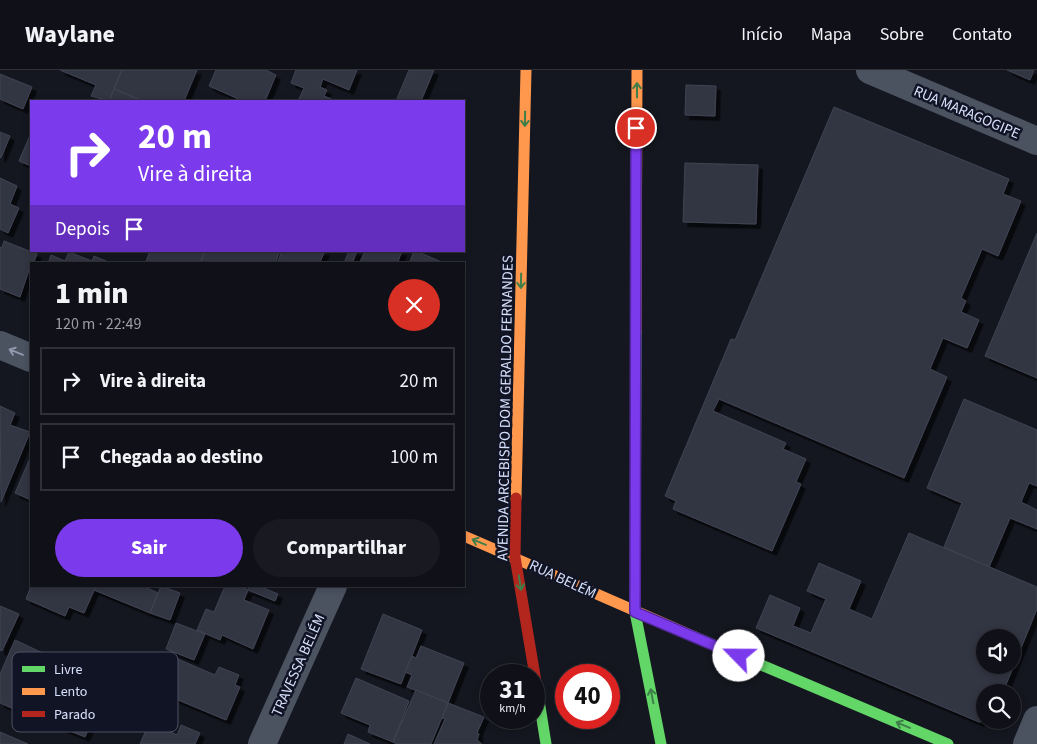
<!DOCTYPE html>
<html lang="pt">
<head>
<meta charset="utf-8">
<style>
  body { margin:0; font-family:"Source Sans 3",sans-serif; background:#191a21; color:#f1f3f6; height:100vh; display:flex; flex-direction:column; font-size:19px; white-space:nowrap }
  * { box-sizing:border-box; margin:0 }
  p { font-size:16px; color:#9c9da2 }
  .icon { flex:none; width:28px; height:28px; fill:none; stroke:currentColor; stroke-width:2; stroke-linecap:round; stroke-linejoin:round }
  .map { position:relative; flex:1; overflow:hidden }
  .side { position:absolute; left:30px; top:192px; width:435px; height:325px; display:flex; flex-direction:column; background:#101118; border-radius:0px; box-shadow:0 2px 8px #0003,0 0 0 1px #303137 }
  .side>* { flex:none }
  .guide { position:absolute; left:30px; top:30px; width:435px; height:152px; border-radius:0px; box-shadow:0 2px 8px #0003,0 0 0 1px #303137; background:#7c3aed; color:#fff; overflow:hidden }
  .controls { position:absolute; left:976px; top:559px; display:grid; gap:10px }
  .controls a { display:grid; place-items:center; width:45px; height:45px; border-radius:50%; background:#101118; box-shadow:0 2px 8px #0003,0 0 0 1px #303137; font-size:25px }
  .speed { position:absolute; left:480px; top:594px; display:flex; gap:10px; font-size:25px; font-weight:700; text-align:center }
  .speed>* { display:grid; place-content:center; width:65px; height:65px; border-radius:50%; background:#101118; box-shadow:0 2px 8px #0003,0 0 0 1px #303137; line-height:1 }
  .speed small { font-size:12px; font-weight:400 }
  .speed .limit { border:8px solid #d22; background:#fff; color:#111 }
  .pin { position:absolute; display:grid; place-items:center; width:42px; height:42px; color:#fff; margin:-21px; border:2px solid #fff; border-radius:50%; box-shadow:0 1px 5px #0007 }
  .me { position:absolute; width:55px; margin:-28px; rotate:293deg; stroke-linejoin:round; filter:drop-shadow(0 0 4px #0008) }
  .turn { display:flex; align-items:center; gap:18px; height:105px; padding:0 25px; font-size:22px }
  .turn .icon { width:65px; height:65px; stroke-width:2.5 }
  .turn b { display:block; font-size:35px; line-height:42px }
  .then { display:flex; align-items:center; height:48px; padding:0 25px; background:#0003; gap:10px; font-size:19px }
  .round { display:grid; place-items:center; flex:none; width:52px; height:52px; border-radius:26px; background:#191a21 }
  .overview { display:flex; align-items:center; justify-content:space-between; height:85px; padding:0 25px }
  h1 { font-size:30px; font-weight:800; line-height:38px }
  .cta { display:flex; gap:10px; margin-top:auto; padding:10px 25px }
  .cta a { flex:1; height:58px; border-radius:30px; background:#7c3aed; color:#fff; font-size:20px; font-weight:800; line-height:58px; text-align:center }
  .cta a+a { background:#191a21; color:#f1f3f6 }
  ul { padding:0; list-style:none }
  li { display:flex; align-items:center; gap:15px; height:68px; margin:0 10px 8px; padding:0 15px; border:2px solid #303137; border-radius:0px }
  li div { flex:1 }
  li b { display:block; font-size:19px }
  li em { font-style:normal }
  header { display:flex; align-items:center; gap:30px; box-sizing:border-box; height:70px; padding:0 25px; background:#101118; border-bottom:1px solid #303137 }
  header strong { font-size:24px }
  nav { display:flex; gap:28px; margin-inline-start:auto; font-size:18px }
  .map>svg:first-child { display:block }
</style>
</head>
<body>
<header>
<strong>Waylane</strong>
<nav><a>Início</a><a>Mapa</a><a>Sobre</a><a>Contato</a></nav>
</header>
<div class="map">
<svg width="1037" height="674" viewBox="0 0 1037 674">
  <defs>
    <filter id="shadow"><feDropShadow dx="4.5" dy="4.5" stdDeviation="0" flood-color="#0009"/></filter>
  </defs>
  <rect width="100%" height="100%" fill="#151720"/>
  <g fill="#333642" stroke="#404353" fill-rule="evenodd" filter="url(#shadow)">
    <polygon points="60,0 122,0 109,31 91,26 96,15"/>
    <polygon points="122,0 197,0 184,31 143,31 114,19"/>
    <polygon points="216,0 266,0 276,5 265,31 243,31 209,16"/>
    <polygon points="296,0 357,0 349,20 323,9 320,17 327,20 324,26 336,31 298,31 304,18 291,13"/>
    <polygon points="409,0 434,0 421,31 396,31"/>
    <polygon points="1007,0 1034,0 1030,10"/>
    <polygon points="0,4 32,17 23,39 0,29"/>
    <polygon points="686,15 716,16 715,46 685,45"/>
    <polygon points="114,19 143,31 109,31"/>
    <polygon points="834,37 1009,109 1003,124 1021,131 998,186 982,179 961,228 966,231 961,242 979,250 967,278 943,268 930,299 947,307 904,408 719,329 713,341 786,373 783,379 806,389 796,412 801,414 772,481 673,439 676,431 665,426 731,269 735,270"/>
    <polygon points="0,62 10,66 1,88 0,87"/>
    <polygon points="31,63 31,96 19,91"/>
    <polygon points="685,93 758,95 756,154 683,152"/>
    <polygon points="0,108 17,116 10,134 19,138 8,163 0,159"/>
    <polygon points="1037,163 1037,308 985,286"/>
    <polygon points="4,171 37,184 33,194 31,194 20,227 0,219 0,177 2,178"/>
    <polygon points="150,181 205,181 200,194 145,194"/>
    <polygon points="205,181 280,181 275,194 200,194"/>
    <polygon points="282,181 325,181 319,194 277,194"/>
    <polygon points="349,181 357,181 352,194 344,193"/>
    <polygon points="365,181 402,181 397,194 359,194"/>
    <polygon points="414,181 416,181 444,193 409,194"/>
    <polygon points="69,182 92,191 94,186 113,194 48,194 51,185 65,191"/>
    <polygon points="964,329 1037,360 1037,416 1029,413 1021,432 1037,440 1037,459 1010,448 989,497 944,477 962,433 927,418"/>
    <polygon points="0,336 15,343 10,355 30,362 1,432"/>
    <polygon points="31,386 31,430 15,423"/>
    <path d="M909 463 1037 517V539L1003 622H985V650H987L979 652 756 558 770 525 800 538 793 556 811 563 826 529 807 521 819 493 861 511 849 539 872 549ZM985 568H1012V595H985Z"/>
    <polygon points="31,516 96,516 84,543 69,537 65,546 26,529"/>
    <polygon points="96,516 143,516 158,523 150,543 94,520"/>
    <polygon points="161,516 180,523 170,550 150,543"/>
    <polygon points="225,516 239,516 248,520 244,530 269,540 253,579 222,565 220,570 197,560 206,539 214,542"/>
    <polygon points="249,516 259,516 278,524 275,531 248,520"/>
    <polygon points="0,536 19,544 2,581 0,580"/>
    <polygon points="383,544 422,560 401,614 361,599"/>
    <polygon points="176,553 205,564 194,590 166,579"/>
    <polygon points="15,570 47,585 21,642 0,633 0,604"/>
    <polygon points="421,576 464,593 448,633 407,617 412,605 405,602 412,586 416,588"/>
    <polygon points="173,587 215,605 219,597 239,605 235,615 240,617 226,650 159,622"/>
    <polygon points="356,608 409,631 393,672 368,662 370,655 341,643"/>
    <polygon points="77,620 101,629 85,667 48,652 61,621 74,626"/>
    <polygon points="416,620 448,633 431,674 397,674 393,672"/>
    <polygon points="448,633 484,647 477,663 479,664 477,670 482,674 434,674 445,649 442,648"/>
    <polygon points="181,655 200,663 195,674 140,674 147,658 156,662 159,657 177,665"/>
    <polygon points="0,662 28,674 0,674"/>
    <polygon points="348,664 370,674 344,674"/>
  </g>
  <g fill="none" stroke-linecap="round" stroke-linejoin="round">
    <g stroke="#4b5260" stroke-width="28">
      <polyline points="870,0 1037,71"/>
      <polyline points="0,275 31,288"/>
      <polyline points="262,674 333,516"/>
      <polyline points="1027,674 1037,650"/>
    </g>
    <g stroke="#63d668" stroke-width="11">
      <polyline points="636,262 635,542 661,674"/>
      <polyline points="695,567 948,674"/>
      <polyline points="536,612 546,674"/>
    </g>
    <g stroke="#ff974d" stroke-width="11">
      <polyline points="636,262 637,0"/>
      <polyline points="516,428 526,0"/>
      <polyline points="464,466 695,567"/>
    </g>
    <polyline stroke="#b3261e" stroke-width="11" points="516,428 515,487 536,612"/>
  </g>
  <defs><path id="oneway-shaft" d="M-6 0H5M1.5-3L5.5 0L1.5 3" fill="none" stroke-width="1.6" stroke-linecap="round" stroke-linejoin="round" transform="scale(1.25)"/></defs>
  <g stroke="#3e7f49">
    <use href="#oneway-shaft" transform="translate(637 20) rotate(-90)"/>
    <use href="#oneway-shaft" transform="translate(525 49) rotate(91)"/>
    <use href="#oneway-shaft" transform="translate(521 211) rotate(91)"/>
    <use href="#oneway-shaft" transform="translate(479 472) rotate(-158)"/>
    <use href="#oneway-shaft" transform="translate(520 513) rotate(81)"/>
    <use href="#oneway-shaft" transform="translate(652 626) rotate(-101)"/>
    <use href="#oneway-shaft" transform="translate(903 655) rotate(-157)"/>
  </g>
  <use stroke="#9199ae" href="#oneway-shaft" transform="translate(16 282) rotate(-158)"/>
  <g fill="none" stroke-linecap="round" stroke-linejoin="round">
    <defs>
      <polyline id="route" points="636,58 635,542 739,586"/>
    </defs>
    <use href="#route" stroke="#51269a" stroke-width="12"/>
    <use href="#route" stroke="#7c3aed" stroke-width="9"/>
  </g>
  <g text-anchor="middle" stroke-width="5" stroke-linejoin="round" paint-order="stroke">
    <g font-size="15" fill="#d7e0fb" stroke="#111424">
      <text transform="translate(967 42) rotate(23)" y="5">RUA MARAGOGIPE</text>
      <text transform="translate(505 338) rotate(-89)" y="5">AVENIDA ARCEBISPO DOM GERALDO FERNANDES</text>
      <text transform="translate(563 509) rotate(25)" y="5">RUA BELÉM</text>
      <text transform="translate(298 595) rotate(-66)" y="5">TRAVESSA BELÉM</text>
    </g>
  </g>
  <rect x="12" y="582" width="166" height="80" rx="8" fill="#111424" stroke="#4c5164" stroke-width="1"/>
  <rect x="22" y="596" width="23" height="6" fill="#63d668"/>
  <rect x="22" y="618" width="23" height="7" fill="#ff974d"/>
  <rect x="22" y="641" width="23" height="6" fill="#b3261e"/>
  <g font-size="14" fill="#d7e0fb">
    <text x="54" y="604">Livre</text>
    <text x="54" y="626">Lento</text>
    <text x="54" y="649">Parado</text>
  </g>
</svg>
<div class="controls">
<a><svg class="icon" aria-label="sound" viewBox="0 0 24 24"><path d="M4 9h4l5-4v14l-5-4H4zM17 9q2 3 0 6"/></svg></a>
<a><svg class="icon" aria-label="search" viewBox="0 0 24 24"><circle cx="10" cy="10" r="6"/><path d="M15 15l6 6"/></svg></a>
</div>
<div class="speed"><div>31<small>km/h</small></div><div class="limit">40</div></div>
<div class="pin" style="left:636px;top:58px;background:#d93025"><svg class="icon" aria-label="arrive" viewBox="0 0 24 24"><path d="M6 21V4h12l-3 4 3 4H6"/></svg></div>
<svg class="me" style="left:739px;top:586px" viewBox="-20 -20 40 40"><circle r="19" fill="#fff"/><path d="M0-13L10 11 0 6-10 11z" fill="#7c3aed"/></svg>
<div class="guide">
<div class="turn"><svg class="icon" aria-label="right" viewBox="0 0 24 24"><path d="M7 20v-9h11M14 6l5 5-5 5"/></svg><div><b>20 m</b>Vire à direita</div></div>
<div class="then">Depois<svg class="icon" aria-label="arrive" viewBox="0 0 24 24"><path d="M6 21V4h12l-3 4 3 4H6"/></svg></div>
</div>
<section class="side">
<div class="overview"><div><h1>1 min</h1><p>120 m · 22:49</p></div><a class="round" style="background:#d93025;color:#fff"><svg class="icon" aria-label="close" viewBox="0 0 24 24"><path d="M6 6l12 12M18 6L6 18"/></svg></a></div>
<ul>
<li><svg class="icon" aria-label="right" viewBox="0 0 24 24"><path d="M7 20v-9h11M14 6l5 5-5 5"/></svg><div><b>Vire à direita</b></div><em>20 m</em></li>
<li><svg class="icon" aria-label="arrive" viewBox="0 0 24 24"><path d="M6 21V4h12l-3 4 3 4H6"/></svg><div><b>Chegada ao destino</b></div><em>100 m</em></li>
</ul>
<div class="cta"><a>Sair</a><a>Compartilhar</a></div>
</section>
</div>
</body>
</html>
